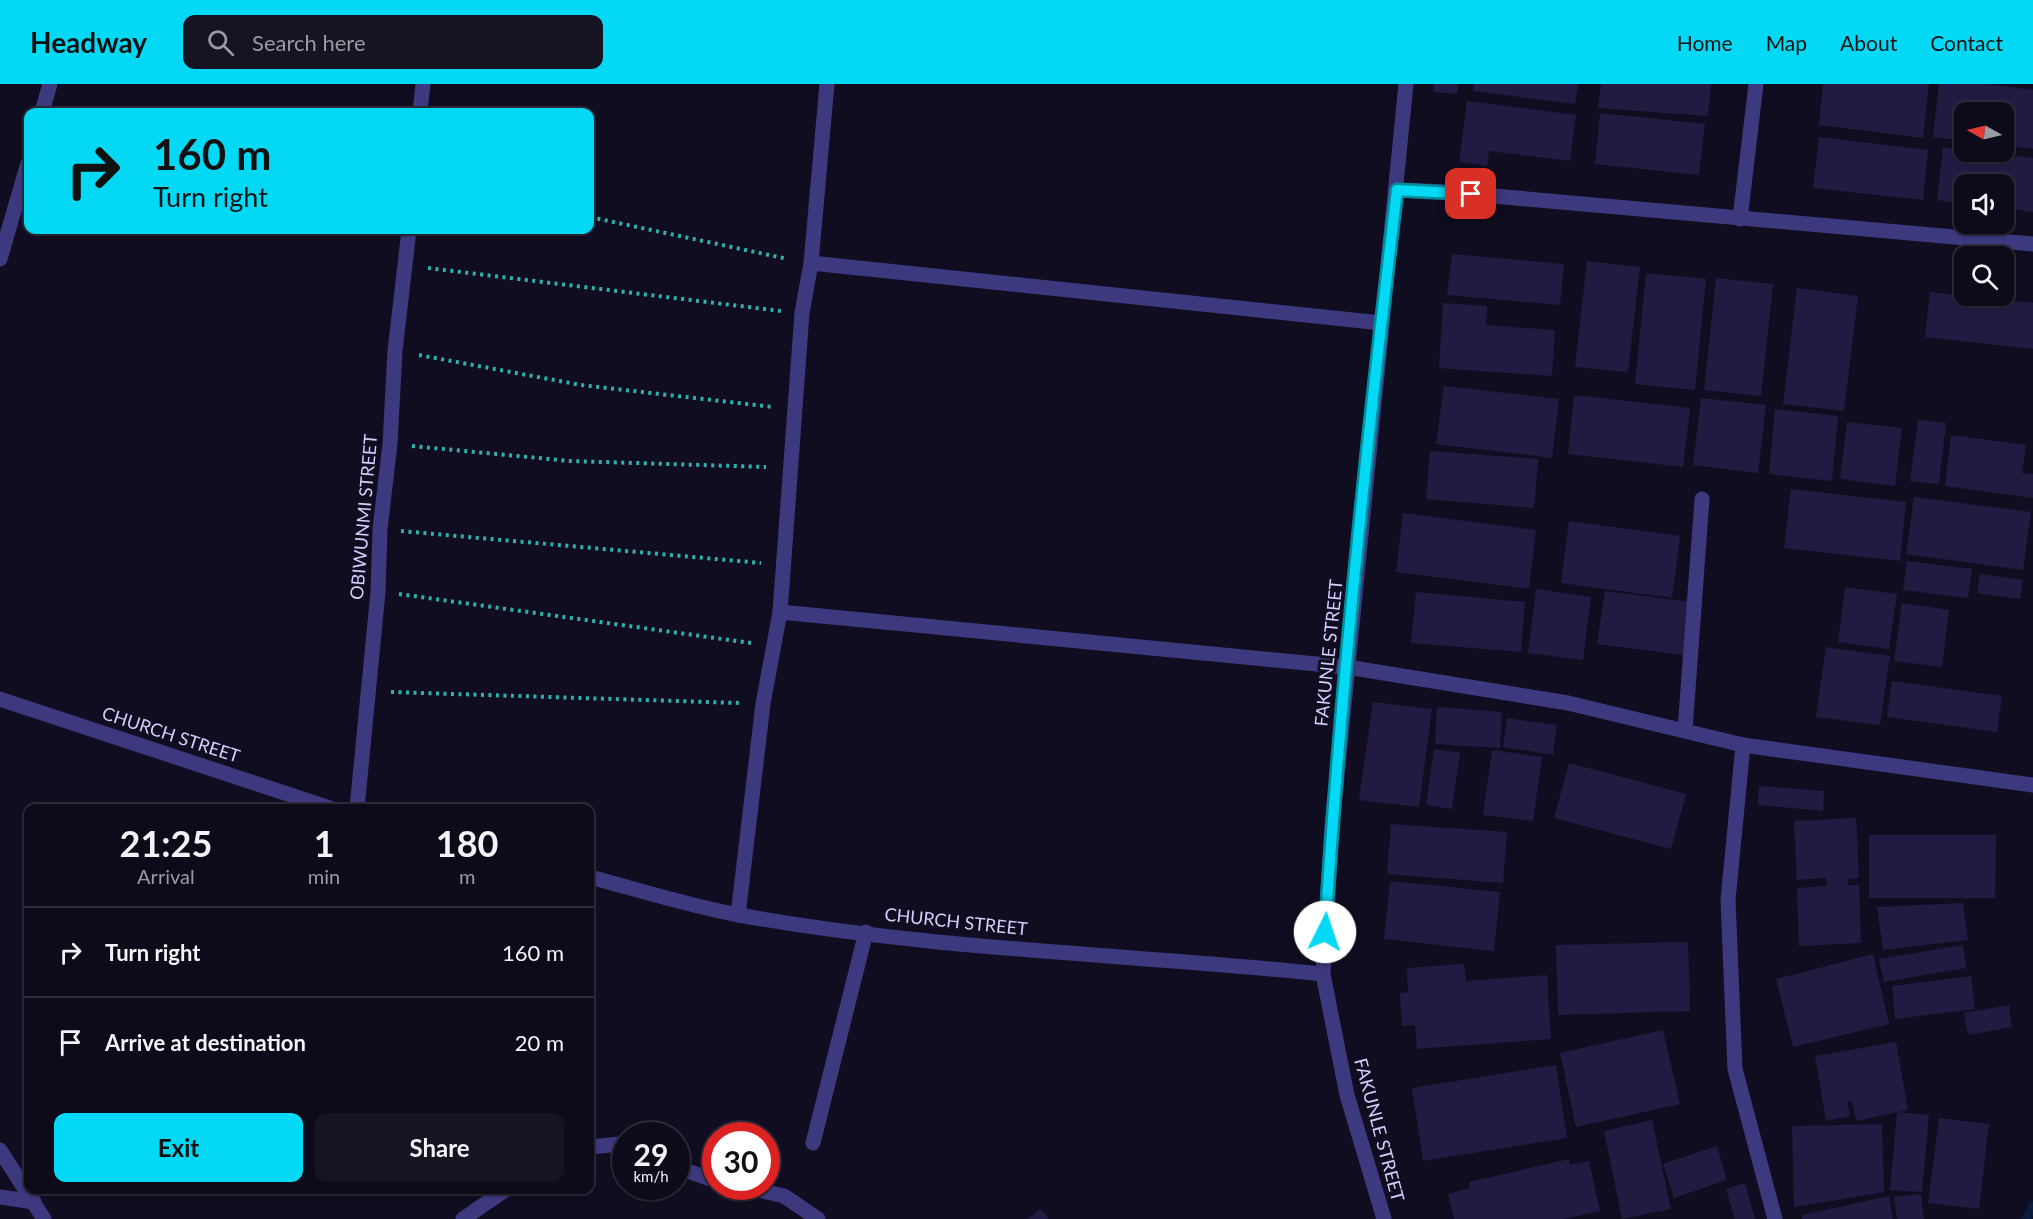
<!DOCTYPE html>
<html lang="en">
<head>
<meta charset="utf-8">
<style>
  body { margin:0; font-family:Lato,sans-serif; background:#161322; color:#f1f3f6; height:100vh; display:flex; flex-direction:column; font-size:22px; white-space:nowrap }
  * { box-sizing:border-box; margin:0 }
  p { font-size:20px; color:#9a9aa2 }
  .icon { flex:none; width:33px; height:33px; fill:none; stroke:currentColor; stroke-width:2; stroke-linecap:round; stroke-linejoin:round }
  .map { position:relative; flex:1; overflow:hidden }
  .drawer { position:absolute; left:24px; top:720px; width:570px; height:390px; display:flex; flex-direction:column; background:#0d0a19; border-radius:12px; box-shadow:0 2px 4px #0004,0 0 0 2px #2d2b38 }
  .drawer>* { flex:none }
  .banner { position:absolute; left:24px; top:24px; width:570px; height:126px; border-radius:12px; box-shadow:0 2px 4px #0004,0 0 0 2px #2d2b38; background:#03d9f5; color:#111; overflow:hidden }
  .needle { width:39px; rotate:278deg }
  .buttons { position:absolute; left:1954px; top:18px; display:grid; gap:12px }
  .buttons a { display:grid; place-items:center; width:60px; height:60px; border-radius:12px; background:#0d0a19; box-shadow:0 2px 4px #0004,0 0 0 2px #2d2b38; font-size:30px }
  .speed { position:absolute; left:612px; top:1038px; display:flex; gap:12px; font-size:30px; font-weight:700; text-align:center }
  .speed>* { display:grid; place-content:center; width:78px; height:78px; border-radius:50%; background:#0d0a19; box-shadow:0 2px 4px #0004,0 0 0 2px #2d2b38; line-height:1 }
  .speed small { font-size:15px; font-weight:400 }
  .speed .limit { border:9px solid #d22; background:#fff; color:#111 }
  .pin { position:absolute; display:grid; place-items:center; width:51px; height:51px; color:#fff; margin:-26px; border-radius:12px; box-shadow:0 3px 9px #0006 }
  .me { position:absolute; width:66px; margin:-33px; rotate:4deg; stroke-linejoin:round; filter:drop-shadow(0 0 4px #0008) }
  .turn { display:flex; align-items:center; gap:21px; height:126px; padding:0 30px; font-size:27px }
  .turn .icon { width:78px; height:78px; stroke-width:2.5 }
  .turn b { display:block; font-size:42px; line-height:51px }
  .eta { display:flex; justify-content:space-evenly; align-items:center; height:102px; text-align:center }
  .eta b { font-size:36px; font-weight:700; line-height:42px }
  .primary-button { display:flex; gap:12px; margin-top:auto; padding:12px 30px }
  .primary-button a { flex:1; height:69px; border-radius:12px; background:#03d9f5; color:#111; font-size:24px; font-weight:700; line-height:69px; text-align:center }
  .primary-button a+a { background:#161322; color:#f1f3f6 }
  ul { padding:0; list-style:none }
  li { display:flex; align-items:center; gap:18px; height:90px; padding:0 30px; border-top:2px solid #2d2b38 }
  li div { flex:1 }
  li b { display:block; font-size:22px }
  li em { font-style:normal }
  header { display:flex; align-items:center; gap:36px; box-sizing:border-box; height:84px; padding:0 30px; background:#03d9f5; color:#111 }
  header strong { font-size:28px }
  nav { display:flex; gap:33px; margin-inline-start:auto; font-size:21px }
  .search { width:420px; height:54px; background:#161322; display:flex; align-items:center; gap:15px; box-sizing:border-box; padding:0 21px; border-radius:12px; color:#9a9aa2; font-size:22px }
  .map>svg:first-child { display:block }
</style>
</head>
<body>
<header>
<strong>Headway</strong>
<div class="search"><svg class="icon" aria-label="search" viewBox="0 0 24 24"><circle cx="10" cy="10" r="6"/><path d="M15 15l6 6"/></svg>Search here</div>
<nav><a>Home</a><a>Map</a><a>About</a><a>Contact</a></nav>
</header>
<div class="map">
<svg width="2033" height="1135" viewBox="0 0 2033 1135">
  <rect width="100%" height="100%" fill="#110d21"/>
  <g fill="none" stroke-linecap="round" stroke-linejoin="round">
    <polyline stroke="#0a1c3d" stroke-width="9" points="2026,1135 2033,1121"/>
  </g>
  <g fill="#221a41">
    <polygon points="1434,0 1458,0 1457,10 1433,8"/>
    <polygon points="1474,0 1578,0 1575,20 1473,7"/>
    <polygon points="1601,0 1711,0 1708,32 1598,24"/>
    <polygon points="1823,0 1929,0 1923,54 1819,41"/>
    <polygon points="1939,0 1985,0 2033,6 2033,65 2004,61 2004,28 1965,28 1965,57 1933,53"/>
    <polygon points="1467,17 1576,31 1570,77 1489,67 1487,82 1459,78"/>
    <polygon points="1600,29 1705,40 1699,91 1595,80"/>
    <polygon points="1819,53 1928,66 1923,116 1813,104"/>
    <polygon points="1943,63 2033,74 2033,128 2004,124 2004,100 1965,100 1965,120 1937,116"/>
    <polygon points="1452,170 1564,180 1560,221 1447,211"/>
    <polygon points="1587,177 1640,183 1628,288 1575,283"/>
    <polygon points="1646,189 1706,195 1695,306 1635,300"/>
    <polygon points="1716,194 1773,200 1761,312 1704,306"/>
    <polygon points="1797,204 1858,212 1844,327 1783,320"/>
    <polygon points="1930,208 2033,219 2033,265 1925,253"/>
    <polygon points="1443,219 1487,222 1486,241 1555,246 1552,292 1439,284"/>
    <polygon points="1444,302 1559,315 1552,374 1436,360"/>
    <polygon points="1574,311 1690,324 1683,383 1568,370"/>
    <polygon points="1701,314 1766,321 1758,389 1693,381"/>
    <polygon points="1775,325 1838,332 1832,397 1769,390"/>
    <polygon points="1918,336 1946,339 1939,400 1910,397"/>
    <polygon points="1847,338 1902,344 1895,402 1840,395"/>
    <polygon points="1951,351 2026,361 2022,389 2033,390 2033,414 1945,402"/>
    <polygon points="1430,367 1538,375 1534,424 1426,415"/>
    <polygon points="1791,405 1906,418 1900,477 1784,464"/>
    <polygon points="1914,413 2031,428 2023,486 1906,470"/>
    <polygon points="1403,429 1536,446 1529,505 1396,488"/>
    <polygon points="1569,437 1680,452 1672,514 1561,499"/>
    <polygon points="1907,477 1972,485 1968,514 1903,506"/>
    <polygon points="1980,490 2023,496 2020,515 1977,509"/>
    <polygon points="1845,503 1897,510 1889,565 1838,558"/>
    <polygon points="1536,505 1591,513 1583,576 1528,569"/>
    <polygon points="1605,507 1690,518 1683,571 1597,560"/>
    <polygon points="1416,508 1525,518 1521,568 1411,559"/>
    <polygon points="1902,519 1949,526 1942,583 1894,577"/>
    <polygon points="1826,563 1890,572 1880,641 1816,633"/>
    <polygon points="1892,597 2002,612 1997,648 1887,633"/>
    <polygon points="1373,618 1432,625 1419,723 1359,716"/>
    <polygon points="1437,623 1502,628 1500,664 1435,660"/>
    <polygon points="1507,634 1557,641 1553,671 1503,663"/>
    <polygon points="1434,665 1460,669 1452,725 1426,721"/>
    <polygon points="1492,666 1542,673 1533,737 1483,731"/>
    <polygon points="1569,679 1686,710 1671,765 1554,734"/>
    <polygon points="1759,702 1824,707 1823,727 1758,721"/>
    <polygon points="1856,734 1859,794 1848,795 1848,801 1859,801 1861,859 1799,862 1797,804 1827,802 1826,794 1797,796 1794,737"/>
    <polygon points="1391,740 1507,748 1503,799 1387,790"/>
    <polygon points="1869,751 1996,751 1995,814 1869,814"/>
    <polygon points="1390,797 1500,808 1494,867 1384,855"/>
    <polygon points="1963,819 1968,856 1883,866 1877,823"/>
    <polygon points="1688,858 1690,927 1558,931 1556,861"/>
    <polygon points="1963,861 1966,884 1884,898 1879,875"/>
    <polygon points="1873,870 1889,940 1793,963 1776,895"/>
    <polygon points="1464,880 1466,897 1547,891 1551,955 1417,965 1415,941 1402,942 1400,909 1408,908 1407,884"/>
    <polygon points="1971,892 1975,925 1895,935 1892,902"/>
    <polygon points="2009,921 2012,943 1968,951 1964,929"/>
    <polygon points="1663,946 1680,1020 1576,1043 1560,969"/>
    <polygon points="1896,958 1908,1026 1856,1037 1852,1017 1847,1018 1850,1032 1826,1037 1815,972"/>
    <polygon points="1556,981 1567,1054 1423,1077 1412,1004"/>
    <polygon points="1897,1028 1929,1031 1922,1108 1890,1106"/>
    <polygon points="1939,1034 1989,1040 1979,1125 1928,1119"/>
    <polygon points="1652,1036 1671,1125 1622,1135 1604,1047"/>
    <polygon points="1882,1040 1884,1108 1794,1123 1792,1042"/>
    <polygon points="1717,1062 1727,1096 1674,1114 1663,1080"/>
    <polygon points="1569,1075 1570,1081 1589,1077 1600,1127 1563,1135 1454,1135 1448,1110 1470,1104 1469,1098"/>
    <polygon points="1745,1099 1755,1135 1735,1135 1726,1105"/>
    <polygon points="1921,1110 1924,1135 1897,1135 1894,1113"/>
    <polygon points="1889,1112 1893,1135 1802,1135 1802,1131"/>
    <polygon points="1041,1125 1049,1135 1027,1135"/>
  </g>
  <g fill="none" stroke-linecap="round" stroke-linejoin="round">
    <g stroke="#2fb1ab" stroke-width="4" stroke-dasharray="3 4.5" stroke-linecap="butt">
      <polyline points="590,133 788,175"/>
      <polyline points="428,184 781,227"/>
      <polyline points="419,271 581,301 773,323"/>
      <polyline points="412,362 570,377 766,383"/>
      <polyline points="401,447 761,479"/>
      <polyline points="399,510 751,559"/>
      <polyline points="391,608 740,619"/>
    </g>
    <g stroke="#3d397f" stroke-width="15">
      <polyline points="420,28 423,0"/>
      <polyline points="1397,106 1449,108 2033,160"/>
      <polyline points="1740,135 1756,0"/>
      <polyline points="811,179 1381,239"/>
      <polyline points="780,528 1347,583 1568,619 1743,661 2033,701"/>
      <polyline points="0,615 330,724"/>
      <polyline points="1685,646 1702,415"/>
      <polyline points="1743,661 1728,816 1735,985 1775,1135"/>
      <polyline points="357,724 378,508 380,445 390,360 395,267 409,146"/>
      <path d="M590 793C639 806 689 822 739 831 932 866 1129 870 1323 890"/>
      <polyline points="738,831 763,620 780,528 802,229 811,179 827,0"/>
      <polyline points="813,1059 866,848"/>
      <polyline points="590,1063 621,1060 626,1062"/>
      <polyline points="676,1083 716,1097"/>
      <polyline points="741,1102 784,1112 818,1135"/>
      <polyline points="0,1113 34,1118"/>
      <polyline points="463,1135 505,1106"/>
      <polyline points="1384,1135 1347,1011 1323,890 1332,742 1406,0"/>
    </g>
    <g stroke="#3d397f" stroke-width="15">
      <polyline points="42,28 50,0"/>
      <polyline points="0,175 28,79"/>
      <polyline points="0,1066 44,1135"/>
    </g>
  </g>
  <g fill="none" stroke-linecap="round" stroke-linejoin="round">
    <defs>
      <path id="route" d="M1325 848C1341 600 1367 353 1397 106L1471 110"/>
    </defs>
    <use href="#route" stroke="#028d9f" stroke-width="15"/>
    <use href="#route" stroke="#03d9f5" stroke-width="10"/>
  </g>
  <g text-anchor="middle" stroke-width="6" stroke-linejoin="round" paint-order="stroke">
    <g font-size="18" fill="#d4cefe" stroke="#110d21">
      <text transform="translate(364 433) rotate(-85)" y="6">OBIWUNMI STREET</text>
      <text transform="translate(1329 569) rotate(-84)" y="6">FAKUNLE STREET</text>
      <text transform="translate(171 651) rotate(18)" y="6">CHURCH STREET</text>
      <text transform="translate(956 838) rotate(6)" y="6">CHURCH STREET</text>
      <text transform="translate(1379 1046) rotate(75)" y="6">FAKUNLE STREET</text>
    </g>
  </g>
</svg>
<div class="buttons">
<a><svg class="needle" viewBox="-14 -14 28 28"><path d="M0-13l5 13h-10z" fill="#e53935"/><path d="M0 13l5-13h-10z" fill="#9a9aa2"/></svg></a>
<a><svg class="icon" aria-label="sound" viewBox="0 0 24 24"><path d="M4 9h4l5-4v14l-5-4H4zM17 9q2 3 0 6"/></svg></a>
<a><svg class="icon" aria-label="search" viewBox="0 0 24 24"><circle cx="10" cy="10" r="6"/><path d="M15 15l6 6"/></svg></a>
</div>
<div class="speed"><div>29<small>km/h</small></div><div class="limit">30</div></div>
<div class="pin" style="left:1471px;top:110px;background:#d93025"><svg class="icon" aria-label="arrive" viewBox="0 0 24 24"><path d="M6 21V4h12l-3 4 3 4H6"/></svg></div>
<svg class="me" style="left:1325px;top:848px" viewBox="-20 -20 40 40"><circle r="19" fill="#fff"/><path d="M0-13L10 11 0 6-10 11z" fill="#03d9f5"/></svg>
<div class="banner">
<div class="turn"><svg class="icon" aria-label="right" viewBox="0 0 24 24"><path d="M7 20v-9h11M14 6l5 5-5 5"/></svg><div><b>160 m</b>Turn right</div></div>
</div>
<section class="drawer">
<div class="eta">
<div><b>21:25</b><p>Arrival</p></div>
<div><b>1</b><p>min</p></div>
<div><b>180</b><p>m</p></div>
</div>
<ul>
<li><svg class="icon" aria-label="right" viewBox="0 0 24 24"><path d="M7 20v-9h11M14 6l5 5-5 5"/></svg><div><b>Turn right</b></div><em>160 m</em></li>
<li><svg class="icon" aria-label="arrive" viewBox="0 0 24 24"><path d="M6 21V4h12l-3 4 3 4H6"/></svg><div><b>Arrive at destination</b></div><em>20 m</em></li>
</ul>
<div class="primary-button"><a>Exit</a><a>Share</a></div>
</section>
</div>
</body>
</html>
